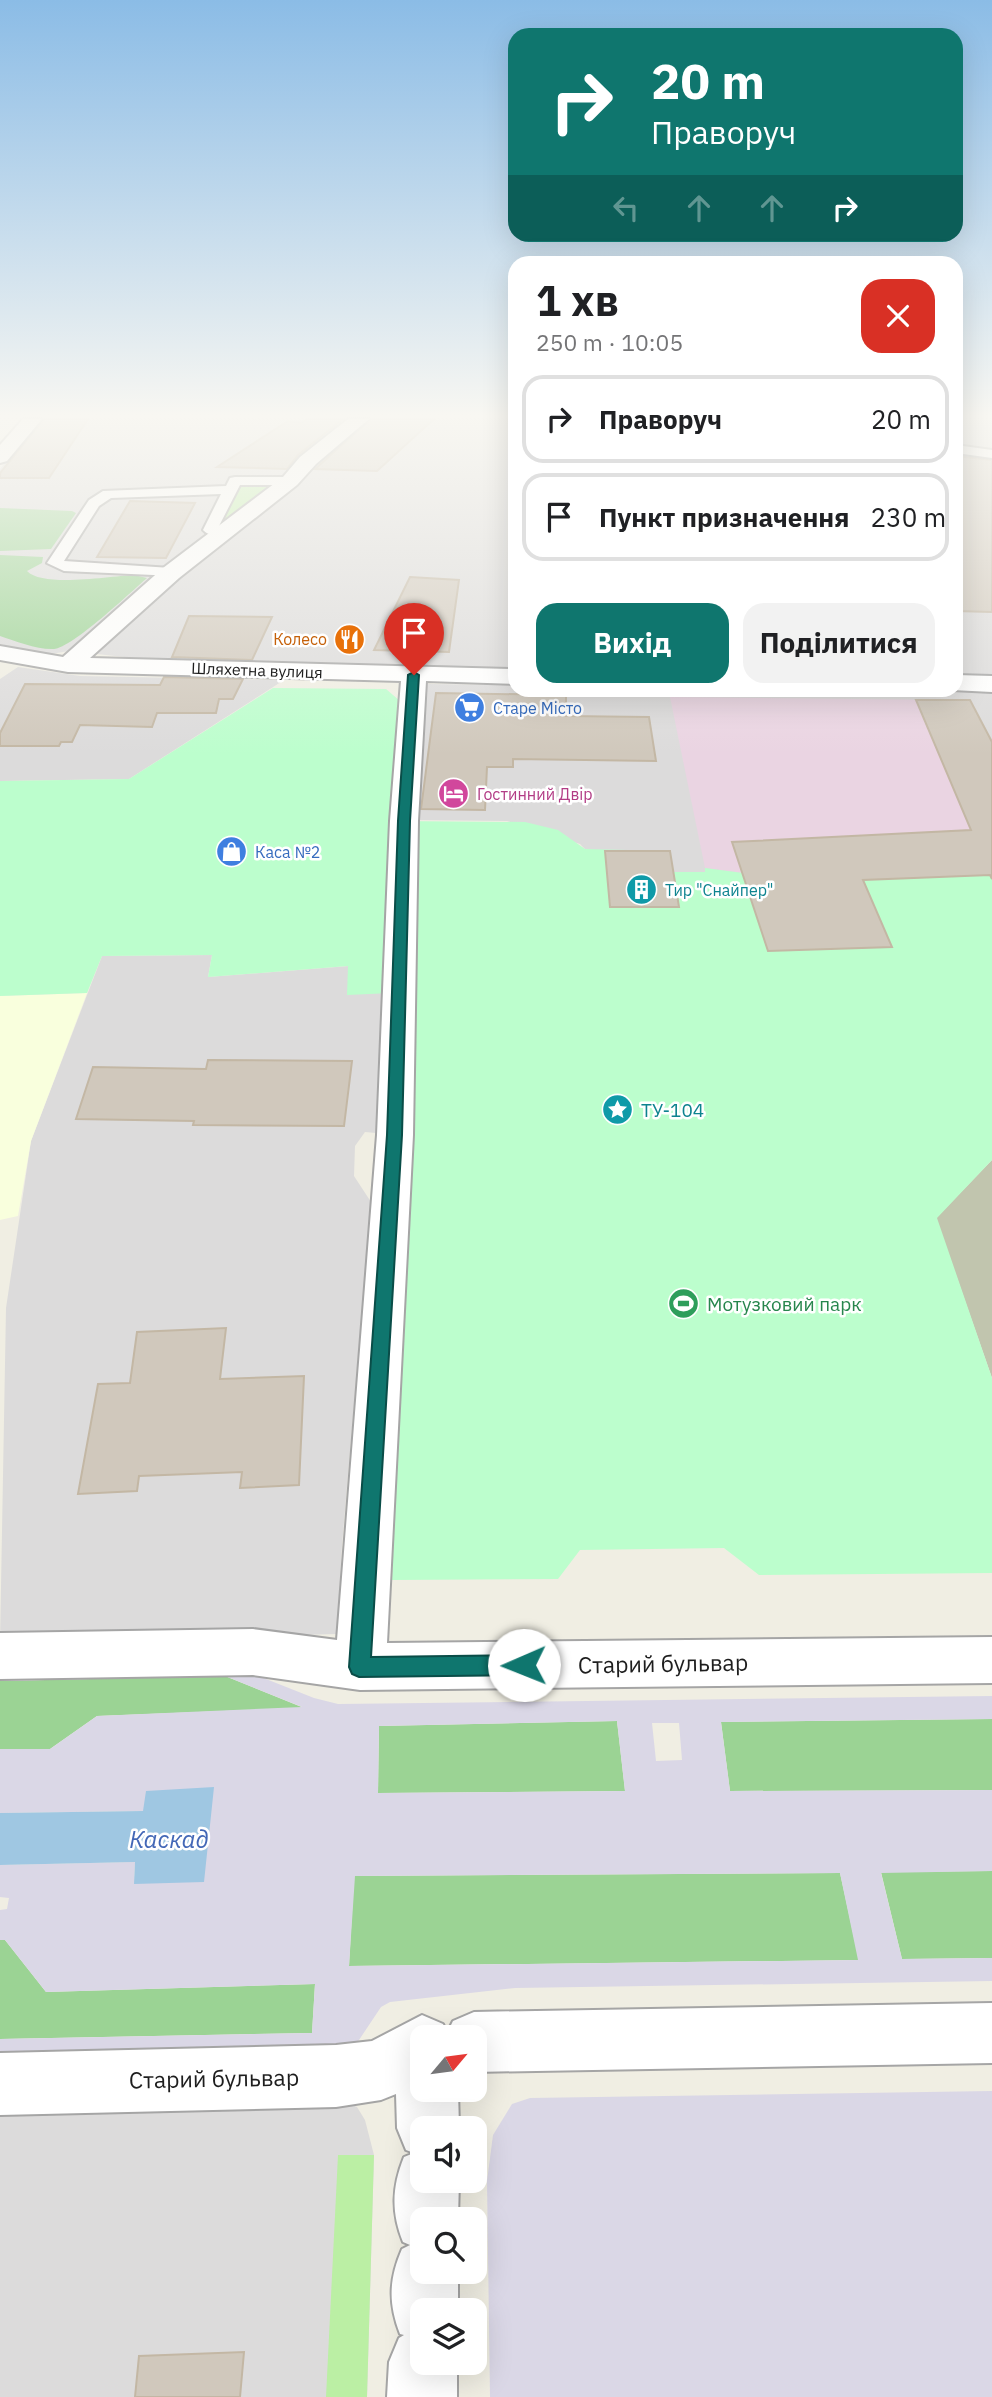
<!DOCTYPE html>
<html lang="uk">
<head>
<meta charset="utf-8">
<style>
  body { margin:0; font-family:"IBM Plex Sans",sans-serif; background:#f2f2f2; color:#202124; height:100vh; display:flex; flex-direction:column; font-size:26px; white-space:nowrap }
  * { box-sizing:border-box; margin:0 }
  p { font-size:23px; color:#757577 }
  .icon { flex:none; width:38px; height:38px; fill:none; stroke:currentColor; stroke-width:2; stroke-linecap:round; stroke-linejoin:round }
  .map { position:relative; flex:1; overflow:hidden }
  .drawer { position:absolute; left:508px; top:256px; width:455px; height:441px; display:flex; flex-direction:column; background:#fff; border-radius:21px; box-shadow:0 7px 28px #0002 }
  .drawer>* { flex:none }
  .top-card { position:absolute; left:508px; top:28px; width:455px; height:214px; border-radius:21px; box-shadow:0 7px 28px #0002; background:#0f766e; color:#fff; overflow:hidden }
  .needle { width:46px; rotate:61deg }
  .tools { position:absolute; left:410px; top:2025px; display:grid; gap:14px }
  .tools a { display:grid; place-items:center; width:77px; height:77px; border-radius:14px; background:#fff; box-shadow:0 7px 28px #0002; font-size:35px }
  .pin { position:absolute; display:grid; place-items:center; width:60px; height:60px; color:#fff; margin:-72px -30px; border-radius:50% 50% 50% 0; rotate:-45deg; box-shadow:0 0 7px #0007 }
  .pin .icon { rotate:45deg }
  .me { position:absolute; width:77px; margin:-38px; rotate:269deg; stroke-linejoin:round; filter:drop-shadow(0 0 5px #0008) }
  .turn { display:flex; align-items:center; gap:24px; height:147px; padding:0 28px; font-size:32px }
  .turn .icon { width:91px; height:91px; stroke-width:2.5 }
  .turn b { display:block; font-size:49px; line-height:60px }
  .lanes { display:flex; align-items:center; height:66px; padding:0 28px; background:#0003; justify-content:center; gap:35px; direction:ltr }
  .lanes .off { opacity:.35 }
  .round { display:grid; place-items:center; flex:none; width:74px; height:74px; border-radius:21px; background:#f2f2f2 }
  .head { display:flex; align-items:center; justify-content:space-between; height:119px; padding:0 28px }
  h1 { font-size:42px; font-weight:700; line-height:52px }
  .action { display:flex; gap:14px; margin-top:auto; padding:14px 28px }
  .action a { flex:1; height:80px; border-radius:21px; background:#0f766e; color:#fff; font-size:28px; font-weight:700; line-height:80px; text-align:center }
  .action a+a { background:#f2f2f2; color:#202124 }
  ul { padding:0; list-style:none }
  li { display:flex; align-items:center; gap:21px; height:88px; margin:0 14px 10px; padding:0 14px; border:4px solid #e0e0e0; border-radius:21px }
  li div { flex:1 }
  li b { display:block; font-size:26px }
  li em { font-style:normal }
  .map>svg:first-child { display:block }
</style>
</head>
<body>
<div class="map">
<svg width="992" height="2397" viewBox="0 0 992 2397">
  <rect width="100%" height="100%" fill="#f0eee3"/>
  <g fill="#dcdbdb">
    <polygon points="40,419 514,419 514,669 143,659 69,651 45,655 0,644 0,469"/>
    <polygon points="956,419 992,421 992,676 956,675"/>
    <polygon points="18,667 80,676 284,680 129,779 0,781 0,679"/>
    <polygon points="429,684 514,685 514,690 992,692 992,875 812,882 673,872 585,849 580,844 507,821 411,820 425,685"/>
    <polygon points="212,955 208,977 349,966 388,994 376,1133 365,1132 355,1146 354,1176 371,1202 342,1546 337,1634 0,1643 6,1308 31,1141 102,956"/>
    <polygon points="346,2102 357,2107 365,2120 374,2155 367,2397 0,2397 0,2106"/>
  </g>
  <polygon fill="#ead4e2" points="670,697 947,700 992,875 812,882 705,868"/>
  <polygon fill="#f9ffdd" points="87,993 31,1141 18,1216 0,1220 0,996"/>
  <polygon fill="#c1c5ae" points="992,1160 992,1378 936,1218"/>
  <g fill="#bbefa4">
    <polygon points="240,486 274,486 231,521 222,521"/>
    <polygon points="338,2155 374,2155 367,2397 326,2397"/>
  </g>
  <g fill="#9bd394">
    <polygon points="0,508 72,511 76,513 51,549 0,551"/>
    <path d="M0 555 43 557 42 563 27 571C43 588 110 576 134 575L147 578C131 592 72 648 54 649 38 650 15 641 0 636Z"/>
    <polygon points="225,1676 304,1708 97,1716 50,1749 0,1749 0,1681"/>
    <polygon points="992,1719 992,1790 730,1791 721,1722"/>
    <polygon points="617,1721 625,1791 378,1793 379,1726"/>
    <polygon points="992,1871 992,1958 902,1959 881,1872"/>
    <polygon points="840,1873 859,1960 349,1966 354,1876"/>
    <polygon points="0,1940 5,1940 46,1992 315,1984 312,2033 0,2039"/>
  </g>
  <polygon fill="#bcfecd" points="273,688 386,689 400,701 395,821 525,822 558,830 585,849 670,851 674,872 705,872 705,868 812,882 992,875 992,1160 937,1218 992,1378 992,1573 759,1575 724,1548 580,1550 558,1579 392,1580 414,1054 414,992 347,995 348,966 208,977 212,955 102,956 87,993 0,996 0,781 129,779"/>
  <g fill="#dad7e6" fill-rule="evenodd">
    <path d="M238 1668 314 1698 338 1704 992 1696V1719L721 1722 730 1791 992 1790V1871L881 1873 902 1959 992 1958V1981L515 1988 390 2002 381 2007 355 2046 0 2061V2039L312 2033 315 1984 46 1992 5 1940H0V1910L7 1909 9 1898 0 1897V1865L135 1862 134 1883 143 1811 0 1813V1749H50L97 1716 302 1707 225 1676 0 1681V1671ZM617 1721 625 1791 378 1793 379 1726ZM652 1723H679L682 1760 656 1761ZM840 1873 858 1960 349 1966 355 1876Z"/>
    <polygon points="992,2091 992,2397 490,2397 487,2181 493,2135 512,2104 530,2098"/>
  </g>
  <polygon fill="#9fc7e2" points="214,1787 204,1882 134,1884 135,1862 0,1865 0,1813 143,1811 146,1791"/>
  <g fill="#d0c8bc" stroke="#c3b7a4" stroke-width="2">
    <polygon points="44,419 88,419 49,478 0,478 0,473"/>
    <polygon points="307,419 343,419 298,455 287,469 217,467 288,421 301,423"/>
    <polygon points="371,419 434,419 377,471 315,469"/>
    <polygon points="956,456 992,460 992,612 956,611"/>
    <polygon points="130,501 195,503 166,558 97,557"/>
    <polygon points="410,577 459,580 449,652 374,650"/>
    <polygon points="189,616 272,617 252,660 172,657"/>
    <polygon points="164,677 243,679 233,699 219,699 216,713 157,713 152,727 80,725 72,742 61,742 59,746 0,746 0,733 25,684 160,685"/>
    <polygon points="436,693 566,695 566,716 649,717 656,761 513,759 513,767 487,767 485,810 421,809"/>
    <polygon points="916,700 970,700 992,742 992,879 990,875 863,880 892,947 768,951 732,842 971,830"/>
    <polygon points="605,851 670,851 679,907 610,907"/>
    <polygon points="208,1060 352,1061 344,1126 193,1125 194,1121 76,1119 93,1067 206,1069"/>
    <polygon points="226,1328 220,1379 304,1376 299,1485 240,1488 242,1472 139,1476 137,1491 78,1494 98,1384 130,1383 137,1332"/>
    <polygon points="244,2352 240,2397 135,2397 139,2356"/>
  </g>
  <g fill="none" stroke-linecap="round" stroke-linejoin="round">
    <defs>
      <g id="lane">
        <polygon points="956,445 992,450 992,458 956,453"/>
        <path d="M235 477H290L297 481 290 485H240L219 526 232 531C226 538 209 537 203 530L221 494 111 498 99 506 64 561 171 568 176 570V576L64 571 47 563 89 500 103 491 226 486 230 478Z"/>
      </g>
      <g id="street">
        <polygon points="23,419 42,419 7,461 0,463 0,445"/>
        <polygon points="348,419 369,419 316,464 297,485 179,578 90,658 514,669 514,684 426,681 418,821 413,1135 387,1643 992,1637 992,1683 360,1690 253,1675 0,1679 0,1633 253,1629 337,1640 377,1135 390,821 401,681 68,672 0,660 0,646 63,657 163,568 283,477 300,457"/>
        <polygon points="956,675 992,676 992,692 952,690 956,690"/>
        <path d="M992 2003V2063L474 2072V2037H422V2090H458L459 2128H422V2180H459L458 2219H422V2272H458V2310H422V2362H457V2397H387L389 2362 399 2338 404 2335 400 2334C388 2303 389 2279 402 2249L410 2245 403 2242C391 2212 392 2187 404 2157L414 2153 406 2150 397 2128 396 2094 381 2100 336 2107 0 2115V2053L336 2045 372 2041 422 2015 443 2024 447 2033 453 2021 474 2012Z"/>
      </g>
    </defs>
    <use href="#lane" stroke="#a5a5a5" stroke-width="4"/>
    <use href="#street" stroke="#a5a5a5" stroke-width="4"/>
    <use href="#lane" fill="#fff" fill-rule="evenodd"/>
    <use href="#street" fill="#fff" fill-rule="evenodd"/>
  </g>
  <linearGradient id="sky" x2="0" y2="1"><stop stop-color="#8bbce6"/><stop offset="0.55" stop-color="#f8f7f2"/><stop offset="1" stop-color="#f8f7f2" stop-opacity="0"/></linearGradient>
  <rect width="992" height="755" fill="url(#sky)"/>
  <polygon fill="#0f766e" stroke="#0a4d48" stroke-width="2" points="414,672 419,675 410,821 402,1135 371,1657 524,1655 532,1658 535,1665 532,1672 524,1675 359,1677 352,1674 349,1667 387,1135 398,821 408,675"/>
  <defs>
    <symbol id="restaurant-disc" viewBox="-11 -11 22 22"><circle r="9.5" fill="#e8710a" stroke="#fff"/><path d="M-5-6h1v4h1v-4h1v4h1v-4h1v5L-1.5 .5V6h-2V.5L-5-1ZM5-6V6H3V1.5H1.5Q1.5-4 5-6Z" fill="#fff"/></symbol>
    <symbol id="supermarket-disc" viewBox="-11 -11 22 22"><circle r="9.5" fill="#3f7fe0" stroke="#fff"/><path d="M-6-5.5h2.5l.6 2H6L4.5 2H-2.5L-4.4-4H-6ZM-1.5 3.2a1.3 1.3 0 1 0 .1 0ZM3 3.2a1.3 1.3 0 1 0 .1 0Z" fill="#fff"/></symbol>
    <symbol id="hotel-disc" viewBox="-11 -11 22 22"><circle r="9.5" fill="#d1479c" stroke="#fff"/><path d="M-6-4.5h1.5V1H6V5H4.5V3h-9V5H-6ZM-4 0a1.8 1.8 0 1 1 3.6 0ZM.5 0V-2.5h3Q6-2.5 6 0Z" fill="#fff"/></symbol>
    <symbol id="shop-disc" viewBox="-11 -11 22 22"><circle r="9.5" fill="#3f7fe0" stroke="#fff"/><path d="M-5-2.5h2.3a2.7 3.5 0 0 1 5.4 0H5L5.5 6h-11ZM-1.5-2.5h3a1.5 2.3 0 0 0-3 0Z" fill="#fff"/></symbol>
    <symbol id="building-disc" viewBox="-11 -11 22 22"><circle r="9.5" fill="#0f9aa8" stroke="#fff"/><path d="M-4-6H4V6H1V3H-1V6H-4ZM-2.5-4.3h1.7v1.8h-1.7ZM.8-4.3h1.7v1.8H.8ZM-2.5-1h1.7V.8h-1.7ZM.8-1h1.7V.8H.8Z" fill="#fff"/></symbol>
    <symbol id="sight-disc" viewBox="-11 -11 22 22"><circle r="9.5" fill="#0f9aa8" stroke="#fff"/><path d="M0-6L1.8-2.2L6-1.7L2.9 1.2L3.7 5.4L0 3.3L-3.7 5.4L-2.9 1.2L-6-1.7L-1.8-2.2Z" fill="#fff"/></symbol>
    <symbol id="stadium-disc" viewBox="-11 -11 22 22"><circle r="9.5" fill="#2e9e5b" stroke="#fff"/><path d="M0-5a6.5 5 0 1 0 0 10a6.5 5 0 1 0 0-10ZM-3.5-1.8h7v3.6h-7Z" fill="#fff"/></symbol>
  </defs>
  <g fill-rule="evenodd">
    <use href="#restaurant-disc" x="332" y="622" width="35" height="35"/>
    <use href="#supermarket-disc" x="452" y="690" width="35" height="35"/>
    <use href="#hotel-disc" x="436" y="776" width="35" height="35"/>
    <use href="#shop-disc" x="214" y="834" width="35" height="35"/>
    <use href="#building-disc" x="624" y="872" width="35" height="35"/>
    <use href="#sight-disc" x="600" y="1092" width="35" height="35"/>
    <use href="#stadium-disc" x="666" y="1286" width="35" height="35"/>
  </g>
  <g text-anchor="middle" stroke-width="5" stroke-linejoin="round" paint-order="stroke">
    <g font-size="16" fill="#c56008" stroke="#fff" text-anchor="end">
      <text x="327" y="645">Колесо</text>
    </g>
    <g font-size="16" fill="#1e1e1e" stroke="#fff">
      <text transform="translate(257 670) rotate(2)" y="6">Шляхетна вулиця</text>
    </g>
    <g font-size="16" fill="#366cbe" stroke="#fff" text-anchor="start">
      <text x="493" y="714">Старе Місто</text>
      <text x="255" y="858">Каса №2</text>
    </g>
    <g font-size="16" fill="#b23c85" stroke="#fff" text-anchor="start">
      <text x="477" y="800">Гостинний Двір</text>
    </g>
    <g font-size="16" fill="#0d838f" stroke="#fff" text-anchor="start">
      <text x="665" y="896">Тир "Снайпер"</text>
    </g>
    <g font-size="19" fill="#0d838f" stroke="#fff" text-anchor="start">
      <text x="641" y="1117">ТУ-104</text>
    </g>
    <g font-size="19" fill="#27864d" stroke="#fff" text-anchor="start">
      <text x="707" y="1311">Мотузковий парк</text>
    </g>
    <g font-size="23" fill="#1e1e1e" stroke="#fff">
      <text transform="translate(663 1664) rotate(-1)" y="8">Старий бульвар</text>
      <text transform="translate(214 2079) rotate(-1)" y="8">Старий бульвар</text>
    </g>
    <g font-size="24" font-style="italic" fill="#4267b6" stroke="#fff">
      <text x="169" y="1848">Каскад</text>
    </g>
  </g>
</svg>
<div class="tools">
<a><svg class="needle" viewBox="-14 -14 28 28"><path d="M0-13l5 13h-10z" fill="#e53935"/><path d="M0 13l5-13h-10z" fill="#757577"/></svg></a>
<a><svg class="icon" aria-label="sound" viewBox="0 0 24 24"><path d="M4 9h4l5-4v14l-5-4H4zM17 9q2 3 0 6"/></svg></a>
<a><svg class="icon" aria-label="search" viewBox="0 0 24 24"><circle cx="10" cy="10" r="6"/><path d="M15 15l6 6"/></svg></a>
<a><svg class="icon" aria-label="layers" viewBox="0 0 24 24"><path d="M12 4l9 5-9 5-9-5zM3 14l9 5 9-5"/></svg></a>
</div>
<div class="pin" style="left:414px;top:675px;background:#d93025"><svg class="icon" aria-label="arrive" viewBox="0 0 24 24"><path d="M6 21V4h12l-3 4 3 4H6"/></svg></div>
<svg class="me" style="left:524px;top:1665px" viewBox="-20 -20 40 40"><circle r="19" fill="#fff"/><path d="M0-13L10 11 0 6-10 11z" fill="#0f766e"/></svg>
<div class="top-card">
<div class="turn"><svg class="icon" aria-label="right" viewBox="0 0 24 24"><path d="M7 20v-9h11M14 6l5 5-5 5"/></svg><div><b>20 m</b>Праворуч</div></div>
<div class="lanes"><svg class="icon off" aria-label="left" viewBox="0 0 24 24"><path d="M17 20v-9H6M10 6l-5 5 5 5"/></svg><svg class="icon off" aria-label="ahead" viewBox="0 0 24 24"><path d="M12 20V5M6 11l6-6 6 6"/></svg><svg class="icon off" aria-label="ahead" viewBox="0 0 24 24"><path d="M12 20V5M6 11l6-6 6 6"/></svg><svg class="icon" aria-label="right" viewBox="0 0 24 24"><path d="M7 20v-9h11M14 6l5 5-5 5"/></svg></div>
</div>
<section class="drawer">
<div class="head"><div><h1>1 хв</h1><p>250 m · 10:05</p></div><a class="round" style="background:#d93025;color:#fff"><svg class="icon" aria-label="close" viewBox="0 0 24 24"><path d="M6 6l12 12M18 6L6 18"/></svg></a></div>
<ul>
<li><svg class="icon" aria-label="right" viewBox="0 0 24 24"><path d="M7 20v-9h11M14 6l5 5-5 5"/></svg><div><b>Праворуч</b></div><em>20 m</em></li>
<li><svg class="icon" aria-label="arrive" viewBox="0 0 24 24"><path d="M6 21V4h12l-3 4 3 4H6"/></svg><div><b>Пункт призначення</b></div><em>230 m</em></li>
</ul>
<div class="action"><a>Вихід</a><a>Поділитися</a></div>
</section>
</div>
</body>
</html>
